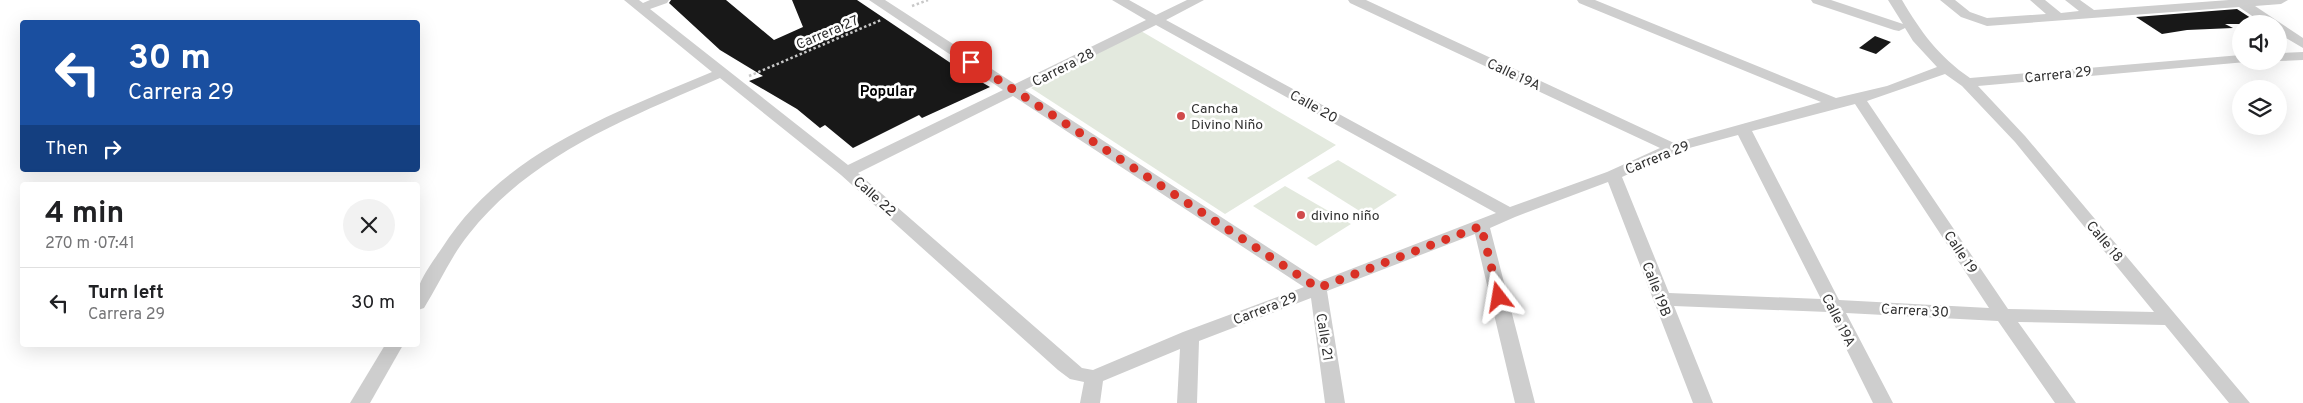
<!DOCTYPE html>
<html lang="en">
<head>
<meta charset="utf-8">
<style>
  body { margin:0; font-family:Overpass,sans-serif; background:#f2f2f2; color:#202124; height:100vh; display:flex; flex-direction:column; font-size:19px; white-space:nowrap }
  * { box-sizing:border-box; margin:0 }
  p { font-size:16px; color:#757577 }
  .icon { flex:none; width:28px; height:28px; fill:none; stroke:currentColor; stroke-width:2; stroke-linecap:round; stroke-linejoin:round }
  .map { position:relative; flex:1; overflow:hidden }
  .sheet { position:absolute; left:20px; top:182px; width:400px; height:165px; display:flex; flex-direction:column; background:#fff; border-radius:5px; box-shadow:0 5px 20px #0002 }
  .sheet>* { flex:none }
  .hud { position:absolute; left:20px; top:20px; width:400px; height:152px; border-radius:5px; box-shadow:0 5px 20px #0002; background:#1a4fa0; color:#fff; overflow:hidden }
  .fabs { position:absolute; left:2232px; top:15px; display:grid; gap:10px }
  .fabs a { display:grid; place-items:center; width:55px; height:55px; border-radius:50%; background:#fff; box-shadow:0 5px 20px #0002; font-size:25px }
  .pin { position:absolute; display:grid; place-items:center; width:42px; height:42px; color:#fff; margin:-21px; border-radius:10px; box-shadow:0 2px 8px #0006 }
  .me { position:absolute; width:55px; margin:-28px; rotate:346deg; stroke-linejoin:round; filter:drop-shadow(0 0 4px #0008) }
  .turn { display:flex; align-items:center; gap:18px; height:105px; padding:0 25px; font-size:22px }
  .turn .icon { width:65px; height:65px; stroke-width:2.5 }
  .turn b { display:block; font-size:35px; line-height:42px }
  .then { display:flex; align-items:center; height:48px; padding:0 25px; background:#0003; gap:10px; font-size:19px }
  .round { display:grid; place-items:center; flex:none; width:52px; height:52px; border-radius:26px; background:#f2f2f2 }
  .headline { display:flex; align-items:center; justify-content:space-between; height:85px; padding:0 25px }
  h1 { font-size:30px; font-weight:700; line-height:38px }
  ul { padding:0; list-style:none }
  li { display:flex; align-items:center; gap:15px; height:70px; padding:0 25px; border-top:1px solid #e0e0e0 }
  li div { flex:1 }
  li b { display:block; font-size:19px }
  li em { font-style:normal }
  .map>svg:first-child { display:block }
</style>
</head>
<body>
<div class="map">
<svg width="2303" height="403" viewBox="0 0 2303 403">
  <rect width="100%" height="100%" fill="#fff"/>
  <g fill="#e3e9de">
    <polygon points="1141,31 1336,145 1225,214 1031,88"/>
    <polygon points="1338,160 1397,195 1366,215 1307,178"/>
    <polygon points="1285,186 1351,224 1316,246 1253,206"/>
  </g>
  <g fill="#181818">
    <polygon points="671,0 726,0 774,40 803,27 792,0 857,0 961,70 990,87 922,118 919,115 853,148 825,125 820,128 797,109 749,81 763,76 720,50 669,3"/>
    <polygon points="2237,9 2260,24 2225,24 2233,28 2187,30 2162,34 2136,17"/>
    <polygon points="1875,36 1891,42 1876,54 1859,48"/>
  </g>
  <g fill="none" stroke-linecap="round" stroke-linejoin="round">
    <g stroke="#c8c8c8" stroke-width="2.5" stroke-dasharray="2.5 2.5" stroke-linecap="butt">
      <polyline points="912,6 928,0"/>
      <polyline points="749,76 881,20"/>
    </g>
    <g fill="#cecece" fill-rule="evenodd">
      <path d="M624 0H639L643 3 650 0H669L667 3 650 9 848 165 1003 90 869 0H885L1015 84 1146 20 1112 0H1129L1156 15 1187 0H1204L1166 20 1510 207 1607 172 1660 148 1350 3 1348 0H1366L1674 143 1821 102 1579 3 1577 0H1595L1836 98 1887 86 1937 67 1913 41 1905 28 1899 31 1894 30 1813 3 1811 0H1831L1903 24 1888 0H1902C1921 32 1938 56 1970 78L2241 55V61L2246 62 1978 86 2025 136 2250 403H2229L2165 325 2018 322 2076 403H2055L1998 321 1846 313 1893 403H1873L1828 312 1674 306 1713 403H1693L1608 182 1515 217 1490 228 1535 403H1515L1475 234 1327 291 1345 403H1325L1311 298 1199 341 1197 403H1177L1180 349 1103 381 1100 403H1080L1084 382 1070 379 1058 370 841 175 720 78C629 118 533 153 469 234 451 256 439 284 424 308L418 310C418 304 417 297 418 291 419 280 435 258 442 248 503 152 612 114 712 72ZM1156 25 1496 213 1320 281 1025 90ZM1945 74 1962 86 2015 142 2154 312 2008 309 1867 101ZM1013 96 1304 287 1183 332 1093 370 1082 368 858 173ZM1855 104 1989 308 1839 300 1752 131ZM1738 135 1821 299 1669 293 1622 177 1678 151Z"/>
      <polygon points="1940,0 1955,0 1970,12 1987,18 2046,14 2030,0 2045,0 2061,13 2079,11 2065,0 2080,0 2094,10 2229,0 2288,0 2281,4 2255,6 2303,38 2303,48 2279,34 2279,24 2264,24 2239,7 1987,26 1961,17"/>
      <polygon points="2303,52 2303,60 2279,61 2279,53"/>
      <polygon points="385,345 403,345 370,403 350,403"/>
    </g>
  </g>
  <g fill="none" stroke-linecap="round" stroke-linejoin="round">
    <polyline stroke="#d93025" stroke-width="9" stroke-dasharray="0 16.2" points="971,62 1318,288 1481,226 1499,297"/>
  </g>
  <g fill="#d04b4c" stroke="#fff" stroke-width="2">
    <circle cx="1181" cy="116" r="5"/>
    <circle cx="1301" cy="215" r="5"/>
  </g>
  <g text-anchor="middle" stroke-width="5" stroke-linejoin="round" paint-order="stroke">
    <g font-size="14" fill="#313131" stroke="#fff">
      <text transform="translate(827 32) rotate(-23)" y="5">Carrera 27</text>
      <text transform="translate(1063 67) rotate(-27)" y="5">Carrera 28</text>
      <text transform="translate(1514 74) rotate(25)" y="5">Calle 19A</text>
      <text transform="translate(2058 74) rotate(-6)" y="5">Carrera 29</text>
      <text transform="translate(1314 106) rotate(29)" y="5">Calle 20</text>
      <text transform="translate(1657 157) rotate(-22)" y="5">Carrera 29</text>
      <text transform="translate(875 196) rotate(42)" y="5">Calle 22</text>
      <text transform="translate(2105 241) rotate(50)" y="5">Calle 18</text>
      <text transform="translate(1961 252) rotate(56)" y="5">Calle 19</text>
      <text transform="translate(1657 289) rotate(69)" y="5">Calle 19B</text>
      <text transform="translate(1265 308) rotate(-21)" y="5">Carrera 29</text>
      <text transform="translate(1915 310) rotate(3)" y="5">Carrera 30</text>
      <text transform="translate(1839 320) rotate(63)" y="5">Calle 19A</text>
      <text transform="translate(1325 337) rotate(81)" y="5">Calle 21</text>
    </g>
    <g font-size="14" fill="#313131" stroke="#fff" text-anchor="start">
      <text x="1191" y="113">Cancha<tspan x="1191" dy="16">Divino Niño</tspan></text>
      <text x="1311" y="220">divino niño</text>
    </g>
    <g font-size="15" font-weight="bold" fill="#000" stroke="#fff">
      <text x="887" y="96">Popular</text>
    </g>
  </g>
</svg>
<div class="fabs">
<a><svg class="icon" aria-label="sound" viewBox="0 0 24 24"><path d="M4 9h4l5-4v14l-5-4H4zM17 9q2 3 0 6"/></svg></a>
<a><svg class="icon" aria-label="layers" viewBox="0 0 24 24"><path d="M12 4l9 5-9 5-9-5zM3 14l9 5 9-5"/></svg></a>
</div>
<div class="pin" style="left:971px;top:62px;background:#d93025"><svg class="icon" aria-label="arrive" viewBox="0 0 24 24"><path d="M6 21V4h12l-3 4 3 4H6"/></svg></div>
<svg class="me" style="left:1499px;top:297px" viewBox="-20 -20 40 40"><path d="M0-17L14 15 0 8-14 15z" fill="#d93025" stroke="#fff" stroke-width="4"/></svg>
<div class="hud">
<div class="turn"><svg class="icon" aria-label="left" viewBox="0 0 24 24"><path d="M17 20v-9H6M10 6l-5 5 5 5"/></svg><div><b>30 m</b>Carrera 29</div></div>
<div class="then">Then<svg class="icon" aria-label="right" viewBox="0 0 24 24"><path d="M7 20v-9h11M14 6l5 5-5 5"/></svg></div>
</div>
<section class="sheet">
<div class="headline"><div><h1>4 min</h1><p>270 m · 07:41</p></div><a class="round"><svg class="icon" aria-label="close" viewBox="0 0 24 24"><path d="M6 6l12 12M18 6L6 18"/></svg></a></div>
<ul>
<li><svg class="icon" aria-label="left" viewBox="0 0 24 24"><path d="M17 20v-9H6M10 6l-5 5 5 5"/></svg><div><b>Turn left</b><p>Carrera 29</p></div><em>30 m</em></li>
</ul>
</section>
</div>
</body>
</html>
